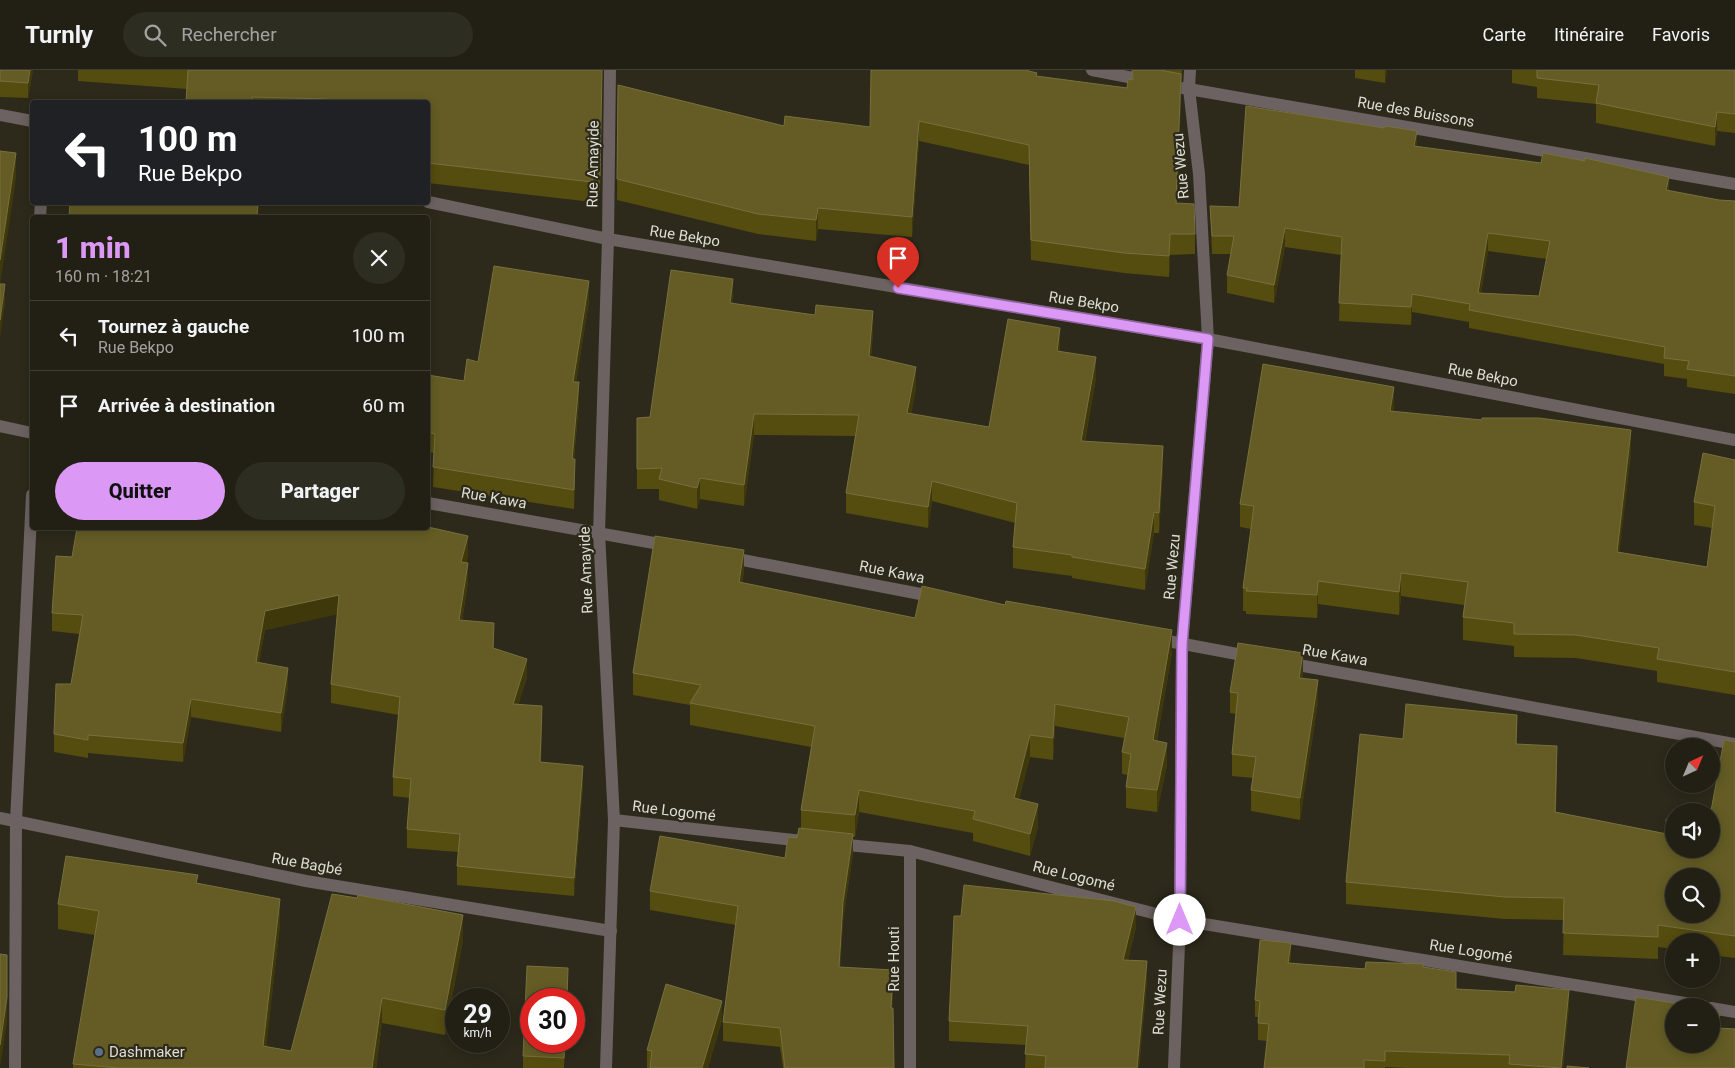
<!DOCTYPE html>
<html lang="fr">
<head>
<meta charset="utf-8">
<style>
  body { margin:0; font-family:Roboto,sans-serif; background:#2e2d22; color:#f1f3f6; height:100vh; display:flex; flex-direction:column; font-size:19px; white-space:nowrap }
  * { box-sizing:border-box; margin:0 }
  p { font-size:16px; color:#a2a3a0 }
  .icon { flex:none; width:28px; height:28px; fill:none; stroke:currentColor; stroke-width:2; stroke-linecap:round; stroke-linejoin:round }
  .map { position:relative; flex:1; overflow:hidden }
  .details { position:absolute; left:30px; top:145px; width:400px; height:315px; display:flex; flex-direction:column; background:#222014; border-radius:5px; box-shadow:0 2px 12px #0003,0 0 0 1px #3f3e34 }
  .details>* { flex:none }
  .guide { position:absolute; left:30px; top:30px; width:400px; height:105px; border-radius:5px; box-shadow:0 2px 12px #0003,0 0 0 1px #3f3e34; background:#202124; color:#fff; overflow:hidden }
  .needle { width:32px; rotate:44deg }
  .tools { position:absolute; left:1665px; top:668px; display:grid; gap:10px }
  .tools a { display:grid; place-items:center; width:55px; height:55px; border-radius:50%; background:#222014; box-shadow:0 2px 12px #0003,0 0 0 1px #3f3e34; font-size:25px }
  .speed { position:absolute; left:445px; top:918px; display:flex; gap:10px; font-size:25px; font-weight:700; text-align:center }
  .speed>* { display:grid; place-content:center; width:65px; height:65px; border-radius:50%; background:#222014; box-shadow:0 2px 12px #0003,0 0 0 1px #3f3e34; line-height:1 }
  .speed small { font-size:12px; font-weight:400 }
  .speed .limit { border:8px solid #d22; background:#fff; color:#111 }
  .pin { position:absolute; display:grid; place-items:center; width:42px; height:42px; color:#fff; margin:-51px -21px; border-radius:50% 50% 50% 0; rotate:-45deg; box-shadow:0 0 5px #0007 }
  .pin .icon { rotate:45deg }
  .me { position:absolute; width:55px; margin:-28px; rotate:0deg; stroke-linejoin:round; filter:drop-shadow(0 0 4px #0008) }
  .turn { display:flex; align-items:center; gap:18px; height:105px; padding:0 25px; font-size:22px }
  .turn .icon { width:65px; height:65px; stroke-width:2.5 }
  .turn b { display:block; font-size:35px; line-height:42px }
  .round { display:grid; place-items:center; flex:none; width:52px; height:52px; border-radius:26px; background:#2e2d22 }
  .headline { display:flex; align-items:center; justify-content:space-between; height:85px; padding:0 25px }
  h1 { font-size:30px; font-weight:800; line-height:38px; color:#db99f5 }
  .button { display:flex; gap:10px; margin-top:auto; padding:10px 25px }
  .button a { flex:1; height:58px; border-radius:30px; background:#db99f5; color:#111; font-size:20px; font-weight:800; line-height:58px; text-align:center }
  .button a+a { background:#2e2d22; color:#f1f3f6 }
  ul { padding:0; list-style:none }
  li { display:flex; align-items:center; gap:15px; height:70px; padding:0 25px; border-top:1px solid #3f3e34 }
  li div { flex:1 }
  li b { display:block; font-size:19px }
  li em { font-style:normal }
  header { display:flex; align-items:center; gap:30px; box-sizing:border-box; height:70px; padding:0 25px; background:#222014; border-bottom:1px solid #3f3e34 }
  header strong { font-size:24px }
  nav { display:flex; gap:28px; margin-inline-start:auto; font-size:18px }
  .search { width:350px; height:45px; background:#2e2d22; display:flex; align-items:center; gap:12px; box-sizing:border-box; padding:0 18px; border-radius:28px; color:#a2a3a0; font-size:19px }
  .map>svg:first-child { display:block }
</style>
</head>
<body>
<header>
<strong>Turnly</strong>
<div class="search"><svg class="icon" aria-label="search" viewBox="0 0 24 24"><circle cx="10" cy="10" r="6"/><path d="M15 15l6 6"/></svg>Rechercher</div>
<nav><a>Carte</a><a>Itinéraire</a><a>Favoris</a></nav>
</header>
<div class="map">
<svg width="1735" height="998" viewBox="0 0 1735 998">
  <rect width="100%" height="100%" fill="#2d2a1b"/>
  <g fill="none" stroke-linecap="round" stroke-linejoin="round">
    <g stroke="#6b6261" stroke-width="12">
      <polyline points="1092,0 1149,11"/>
      <polyline points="1183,18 1735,114"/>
      <polyline points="0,45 32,51"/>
      <polyline points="428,132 608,169 1208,269 1735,370"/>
      <polyline points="40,148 41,132"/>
      <polyline points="0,356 32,363"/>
      <polyline points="428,433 671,476"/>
      <polyline points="727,487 936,527"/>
      <polyline points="1157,569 1253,587"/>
      <polyline points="1287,593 1735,674"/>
      <polyline points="0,748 306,811 611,861"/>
      <polyline points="614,750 803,771"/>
      <polyline points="837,774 910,781 1180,850 1703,936"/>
      <polyline points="1711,938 1735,942"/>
      <polyline points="15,998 16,751 32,425"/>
      <polyline points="606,998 614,750 599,463 608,169 610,0"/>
      <polyline points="910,998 910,781"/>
      <polyline points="1174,998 1180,850 1182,574 1208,269 1199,104 1189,19 1190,0"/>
    </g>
  </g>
  <g fill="#554c0f" fill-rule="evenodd">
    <polygon points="0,0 33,0 28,28 0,27"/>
    <polygon points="78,0 602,0 600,126 593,124 592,132 428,113 428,32 186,32 187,19 78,11"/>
    <polygon points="1132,0 1182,0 1177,133 1195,164 1195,184 1170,185 1169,207 1124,203 1031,190 1029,95 919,71 912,167 818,159 816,171 758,164 617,130 618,15 784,56 870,57 1037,6 1127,18 1132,10"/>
    <polygon points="1355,0 1387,0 1385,13 1355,8"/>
    <polygon points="1512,0 1735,0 1735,63 1717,61 1715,76 1596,53 1596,34 1537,28 1537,17 1512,13"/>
    <path d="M1384 58 1417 77 1719 130 1735 131V324L1687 317V309L1664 306V294L1469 258V252L1412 242 1411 255 1339 251 1341 185 1285 177 1274 233 1227 223V205L1231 184H1212L1210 136 1239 137ZM1488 181 1547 189 1539 226 1481 223Z"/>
    <polygon points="733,230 733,233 873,262 871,287 916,318 911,344 989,357 1060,279 1060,281 1096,308 1085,371 1163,397 1159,463 1154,463 1145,520 1072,508 1072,506 1013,498 1013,477 1015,453 932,431 928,458 846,443 846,423 855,366 754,365 744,436 700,429 697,439 659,430 659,419 637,419 637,348 650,347"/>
    <polygon points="589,231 576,312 579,332 574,389 575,408 574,439 433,417 434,383 428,382 428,305 464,311 478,292"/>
    <polygon points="1394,342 1631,383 1619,482 1707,497 1712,458 1694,455 1694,432 1735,390 1735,625 1657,612 1657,601 1576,588 1514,587 1514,576 1463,570 1463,547 1464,535 1401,526 1399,545 1318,534 1317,548 1246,544 1246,541 1243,541 1243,518 1251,459 1240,457 1240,434"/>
    <polygon points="468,485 466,493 468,512 462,551 494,572 494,578 527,607 518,635 542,655 541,692 583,715 574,826 457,815 457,796 458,782 407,778 407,759 410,728 393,726 393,707 399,645 331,633 331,614 337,544 265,560 259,593 288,616 281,662 191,647 183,692 88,683 88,688 54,682 54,664 71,614 79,564 52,561 52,543 72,487"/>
    <polygon points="744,502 742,513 915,548 1172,582 1157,670 1167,695 1157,742 1126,738 1126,717 1128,705 1122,704 1122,682 1124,668 1055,656 1053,690 1030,687 1019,729 1038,756 1030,786 973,771 973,763 859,742 855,767 853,767 853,783 843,851 840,897 893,919 892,938 894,998 783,998 780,977 723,971 723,952 736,855 650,840 650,821 785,788 797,768 801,759 801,740 811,677 690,655 690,635 633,625 633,603"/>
    <polygon points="1303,605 1302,608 1318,632 1300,750 1251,741 1251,720 1253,708 1232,706 1232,684 1236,644 1230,643 1230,622"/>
    <polygon points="1517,668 1517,674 1557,698 1556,742 1666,764 1666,749 1711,779 1735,672 1735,888 1711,885 1711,871 1674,871 1674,879 1658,877 1658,889 1563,885 1564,850 1505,849 1346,834 1346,812 1403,669"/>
    <polygon points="198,813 280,854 266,977 291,981 463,870 445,965 382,953 376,998 73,998 73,994 95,865 58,859 58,834"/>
    <polygon points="1136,857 1128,890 1147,911 1139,998 1025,998 1026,975 949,971 949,951"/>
    <polygon points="1291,889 1290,893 1365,899 1423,897 1456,919 1569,936 1563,998 1407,998 1385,997 1385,998 1264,998 1267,971 1258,970 1258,947 1255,947 1255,930"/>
    <polygon points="568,916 564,998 523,998 523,986"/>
    <polygon points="722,950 708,998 647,998 647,980"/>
  </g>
  <g fill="#3f380b">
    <polygon points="30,0 33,0 28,28 28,13"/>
    <polygon points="1385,0 1387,0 1385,13"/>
    <polygon points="1181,4 1181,24 1176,154 1176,133"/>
    <polygon points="1717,42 1717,61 1715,76 1715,57"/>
    <polygon points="919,51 919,71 912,167 912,147"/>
    <polygon points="1417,61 1417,79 1414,76"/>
    <polygon points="16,83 16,109 0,215 0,190"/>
    <polygon points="593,104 593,124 592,132 592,112"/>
    <polygon points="1669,107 1669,125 1666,120"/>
    <polygon points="258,132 259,132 258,148 257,148"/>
    <polygon points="818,138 818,159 816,171 816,150"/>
    <polygon points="1285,158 1285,177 1274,233 1274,215"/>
    <polygon points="1488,163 1488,181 1478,241 1478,223"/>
    <polygon points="1170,164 1170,185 1169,207 1169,186"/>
    <polygon points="733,209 733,230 730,253 730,233"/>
    <polygon points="589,211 589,231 573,331 573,312"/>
    <polygon points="5,214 5,233 0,268 0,250"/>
    <polygon points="1412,224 1412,242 1411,255 1411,237"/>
    <polygon points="873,241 873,262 869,307 869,286"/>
    <polygon points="1060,258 1060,279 1057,301 1057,281"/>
    <polygon points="1096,287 1096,308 1081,391 1081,371"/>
    <polygon points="916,297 916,318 907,364 907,343"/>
    <polygon points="579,312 579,332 572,408 572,389"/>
    <polygon points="1394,317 1394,340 1390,364 1390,341"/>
    <polygon points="754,344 754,365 744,436 744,415"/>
    <polygon points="1631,360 1631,383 1617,505 1617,482"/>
    <polygon points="1163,376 1163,397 1159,463 1159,443"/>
    <polygon points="575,389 575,408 574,439 574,420"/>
    <polygon points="700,408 700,429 697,439 697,418"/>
    <polygon points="932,411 932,431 928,458 928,437"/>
    <polygon points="1154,442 1154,463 1145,520 1145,499"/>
    <polygon points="468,466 468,485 461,511 461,492"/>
    <polygon points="744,480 744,502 739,534 739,512"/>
    <polygon points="468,493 468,512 459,569 459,550"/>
    <polygon points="1401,503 1401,526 1399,545 1399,522"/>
    <polygon points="1318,511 1318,534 1317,548 1317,525"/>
    <polygon points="339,525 339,544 265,560 256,611 256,592 265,541"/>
    <polygon points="494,553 494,572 493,596 493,578"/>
    <polygon points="1172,560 1172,582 1153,691 1153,670"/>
    <polygon points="1303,583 1303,605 1299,629 1299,608"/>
    <polygon points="527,589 527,607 513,653 513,634"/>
    <polygon points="288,598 288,616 281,662 281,643"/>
    <polygon points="1318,610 1318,632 1300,750 1300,728"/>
    <polygon points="191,629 191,647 183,692 183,673"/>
    <polygon points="1055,634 1055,656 1053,690 1053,668"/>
    <polygon points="542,636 542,655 540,711 540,692"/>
    <polygon points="1517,645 1517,668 1516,696 1516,674"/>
    <polygon points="1030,665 1030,687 1014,750 1014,728"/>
    <polygon points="1167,673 1167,695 1157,742 1157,720"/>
    <polygon points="583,696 583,715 574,826 574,808"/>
    <polygon points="859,720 859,742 855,767 855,745"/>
    <polygon points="1038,734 1038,756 1030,786 1030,764"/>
    <polygon points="853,764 853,783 843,851 839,916 839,897 843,832"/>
    <polygon points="280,829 280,854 264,998 263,976"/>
    <polygon points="1136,837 1136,857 1123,910 1123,890"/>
    <polygon points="463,845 463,870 445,965 445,940"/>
    <polygon points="1291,873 1291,889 1288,910 1288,893"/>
    <polygon points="7,885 7,952 0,998 0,975"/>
    <polygon points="1147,891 1147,911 1139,998 1137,998"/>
    <polygon points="568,898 568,929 567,929"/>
    <polygon points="893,900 893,919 891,958 891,938"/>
    <polygon points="1569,920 1569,936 1563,998 1561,998"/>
    <polygon points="382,928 382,953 376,998 372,998"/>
    <polygon points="722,931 722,950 708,998 702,998"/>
  </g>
  <g fill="#645c24" stroke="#77703f" fill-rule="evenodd">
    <polygon points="0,0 30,0 28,13 0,11"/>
    <polygon points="188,0 602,0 600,106 593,104 592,112 428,93 428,32 327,32 327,29 252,27 252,32 186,32"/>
    <polygon points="871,0 1025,0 1037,3 1036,6 1127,18 1128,9 1133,10 1132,0 1160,0 1181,4 1176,133 1194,134 1195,164 1170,164 1169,186 1124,183 1031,170 1029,75 919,51 912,147 818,138 816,150 758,144 617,109 618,15 784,56 785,46 870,57"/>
    <polygon points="1537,0 1735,0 1735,44 1717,42 1715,57 1596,33 1599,15 1537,8"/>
    <path d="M1246 36 1384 58 1385 56 1417 61 1414 76 1541 93 1543 83 1585 91V88L1669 107 1666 120 1719 130 1735 131V306L1687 299 1689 291 1664 288 1665 277 1469 240 1470 234 1412 224 1411 237 1339 233 1342 167 1285 158 1274 215 1227 205 1234 166H1212L1210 136 1239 137ZM1488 163 1550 171 1539 226 1478 223Z"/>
    <polygon points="0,81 16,83 0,190"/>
    <polygon points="70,132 258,132 257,148 69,148"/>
    <polygon points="494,196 589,211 573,312 579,312 572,389 575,389 574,420 433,397 435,364 428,362 428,305 464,311 467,289 478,292"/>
    <polygon points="671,200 733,209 730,233 815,245 816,235 873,241 869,286 916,297 907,343 989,357 1008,249 1060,258 1057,281 1096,287 1081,371 1163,376 1159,443 1154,442 1145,499 1072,487 1072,485 1013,477 1017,433 932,411 928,437 846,423 859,345 754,344 744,415 700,408 697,418 659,409 662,398 637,399 637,348 650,347"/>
    <polygon points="0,214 5,214 0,250"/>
    <polygon points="1263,294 1394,317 1390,341 1482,350 1482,348 1539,348 1631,360 1617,482 1707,497 1715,436 1694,432 1703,383 1735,390 1735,602 1657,589 1659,578 1576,565 1514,564 1514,553 1463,547 1468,512 1401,503 1399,522 1318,511 1317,525 1246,521 1247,518 1243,518 1254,436 1240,434"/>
    <polygon points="428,457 468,466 461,492 468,493 459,550 494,553 493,578 527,589 513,634 542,636 540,692 583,696 574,808 457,796 460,764 407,759 411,709 393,707 400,627 331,614 339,525 265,541 256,592 288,598 281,643 191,629 183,673 88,665 88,670 54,664 56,614 71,614 83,545 52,543 56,486 72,487 77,458 333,458 344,459 344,458 428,458"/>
    <polygon points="655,466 744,480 739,512 915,548 922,516 1005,535 1006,531 1172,560 1153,670 1167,673 1157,720 1126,717 1131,684 1122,682 1129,647 1055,634 1053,668 1030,665 1014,728 1038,734 1030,764 973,749 975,741 859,720 855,745 801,740 815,656 690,633 701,615 633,603"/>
    <polygon points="1238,573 1303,583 1299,608 1318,610 1300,728 1251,720 1256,687 1232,684 1238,623 1230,622"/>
    <path d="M1406 634 1517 645 1516 674 1557 676 1555 742 1667 764 1666 749 1674 750V779H1711V741L1724 670 1735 672V866L1658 855V867L1563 863 1564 828 1505 827 1346 812 1360 664 1403 669ZM1674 806H1711V844H1674Z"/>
    <polygon points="799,758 853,764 843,832 839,897 893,900 891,938 893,938 894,998 785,998 780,958 723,952 738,836 650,821 660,766 785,788 788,767 797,768"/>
    <polygon points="66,786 198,805 196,813 280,829 263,976 291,981 332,824 357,828 358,825 463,845 445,940 382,928 372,998 119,998 73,994 99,841 58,834"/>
    <polygon points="964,815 1114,831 1136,837 1123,890 1147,891 1137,998 1045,998 1046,986 1025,984 1028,956 949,951 954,846 961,846"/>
    <polygon points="1260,870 1291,873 1288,893 1365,899 1366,892 1423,894 1423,897 1456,902 1456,919 1515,922 1516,915 1569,920 1561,998 1509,994 1510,985 1385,981 1385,991 1364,990 1364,998 1264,998 1269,954 1258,953 1260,931 1255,930"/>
    <polygon points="0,884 7,885 7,927 0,975"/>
    <polygon points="527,896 568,898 567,929 531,929 531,971 565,971 564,988 523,986"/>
    <polygon points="666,914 722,931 702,998 650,998 652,981 647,980"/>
    <polygon points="1636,927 1693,936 1674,936 1674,974 1711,974 1711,941 1720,942 1718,958 1735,959 1735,998 1626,998"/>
    <polygon points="1567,996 1589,998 1567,998"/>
  </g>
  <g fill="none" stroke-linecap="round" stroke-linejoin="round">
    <defs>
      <polyline id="route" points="898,218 1208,269 1182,574 1180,850"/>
    </defs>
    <use href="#route" stroke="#8e639f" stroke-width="12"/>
    <use href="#route" stroke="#db99f5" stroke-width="9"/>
  </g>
  <circle fill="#5c6f8a" stroke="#2d2a1b" stroke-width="2" cx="99" cy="982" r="5"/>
  <g text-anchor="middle" stroke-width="4.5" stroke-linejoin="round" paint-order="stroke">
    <g font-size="15" fill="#deddd3" stroke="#2d2a1b">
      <text transform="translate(1416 42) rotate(10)" y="5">Rue des Buissons</text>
      <text transform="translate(593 94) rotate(-89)" y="5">Rue Amayide</text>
      <text transform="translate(1181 96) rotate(-95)" y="5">Rue Wezu</text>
      <text transform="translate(685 166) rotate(9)" y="5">Rue Bekpo</text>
      <text transform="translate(1084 232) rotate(9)" y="5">Rue Bekpo</text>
      <text transform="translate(1483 305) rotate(11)" y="5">Rue Bekpo</text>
      <text transform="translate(494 428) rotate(10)" y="5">Rue Kawa</text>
      <text transform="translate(1172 497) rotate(-85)" y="5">Rue Wezu</text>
      <text transform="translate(586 500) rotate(-92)" y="5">Rue Amayide</text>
      <text transform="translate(892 502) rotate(11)" y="5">Rue Kawa</text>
      <text transform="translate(1335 585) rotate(10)" y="5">Rue Kawa</text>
      <text transform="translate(674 741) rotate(7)" y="5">Rue Logomé</text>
      <text transform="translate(307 794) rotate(10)" y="5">Rue Bagbé</text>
      <text transform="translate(1074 806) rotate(14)" y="5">Rue Logomé</text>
      <text transform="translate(1471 881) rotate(9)" y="5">Rue Logomé</text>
      <text transform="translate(894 889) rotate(-90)" y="5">Rue Houti</text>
      <text transform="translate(1160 932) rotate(-87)" y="5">Rue Wezu</text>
    </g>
    <g font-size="15" fill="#deddd3" stroke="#2d2a1b" text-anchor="start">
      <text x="109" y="987">Dashmaker</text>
    </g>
  </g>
</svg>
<div class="tools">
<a><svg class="needle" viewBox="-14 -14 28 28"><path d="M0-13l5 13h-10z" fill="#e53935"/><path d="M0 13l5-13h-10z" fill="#a2a3a0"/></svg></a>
<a><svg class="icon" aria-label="sound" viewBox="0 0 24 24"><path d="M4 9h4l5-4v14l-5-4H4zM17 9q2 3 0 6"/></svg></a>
<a><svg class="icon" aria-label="search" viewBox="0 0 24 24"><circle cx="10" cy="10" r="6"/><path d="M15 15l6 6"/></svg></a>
<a>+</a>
<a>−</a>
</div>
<div class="speed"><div>29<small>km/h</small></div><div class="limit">30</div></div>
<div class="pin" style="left:898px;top:218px;background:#d93025"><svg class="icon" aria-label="arrive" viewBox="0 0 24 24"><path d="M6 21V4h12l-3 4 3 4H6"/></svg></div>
<svg class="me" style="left:1180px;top:850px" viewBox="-20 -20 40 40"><circle r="19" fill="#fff"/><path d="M0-13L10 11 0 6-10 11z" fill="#db99f5"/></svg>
<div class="guide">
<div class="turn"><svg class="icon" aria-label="left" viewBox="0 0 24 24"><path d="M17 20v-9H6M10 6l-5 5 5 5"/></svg><div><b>100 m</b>Rue Bekpo</div></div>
</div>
<section class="details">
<div class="headline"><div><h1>1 min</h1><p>160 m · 18:21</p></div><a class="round"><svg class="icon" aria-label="close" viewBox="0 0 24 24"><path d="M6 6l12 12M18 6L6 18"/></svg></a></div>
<ul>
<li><svg class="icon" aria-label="left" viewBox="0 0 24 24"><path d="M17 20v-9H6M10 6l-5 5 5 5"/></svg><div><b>Tournez à gauche</b><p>Rue Bekpo</p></div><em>100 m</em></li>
<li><svg class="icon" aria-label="arrive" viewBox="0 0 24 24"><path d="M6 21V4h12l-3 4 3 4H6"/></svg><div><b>Arrivée à destination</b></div><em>60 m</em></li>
</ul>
<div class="button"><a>Quitter</a><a>Partager</a></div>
</section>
</div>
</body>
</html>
